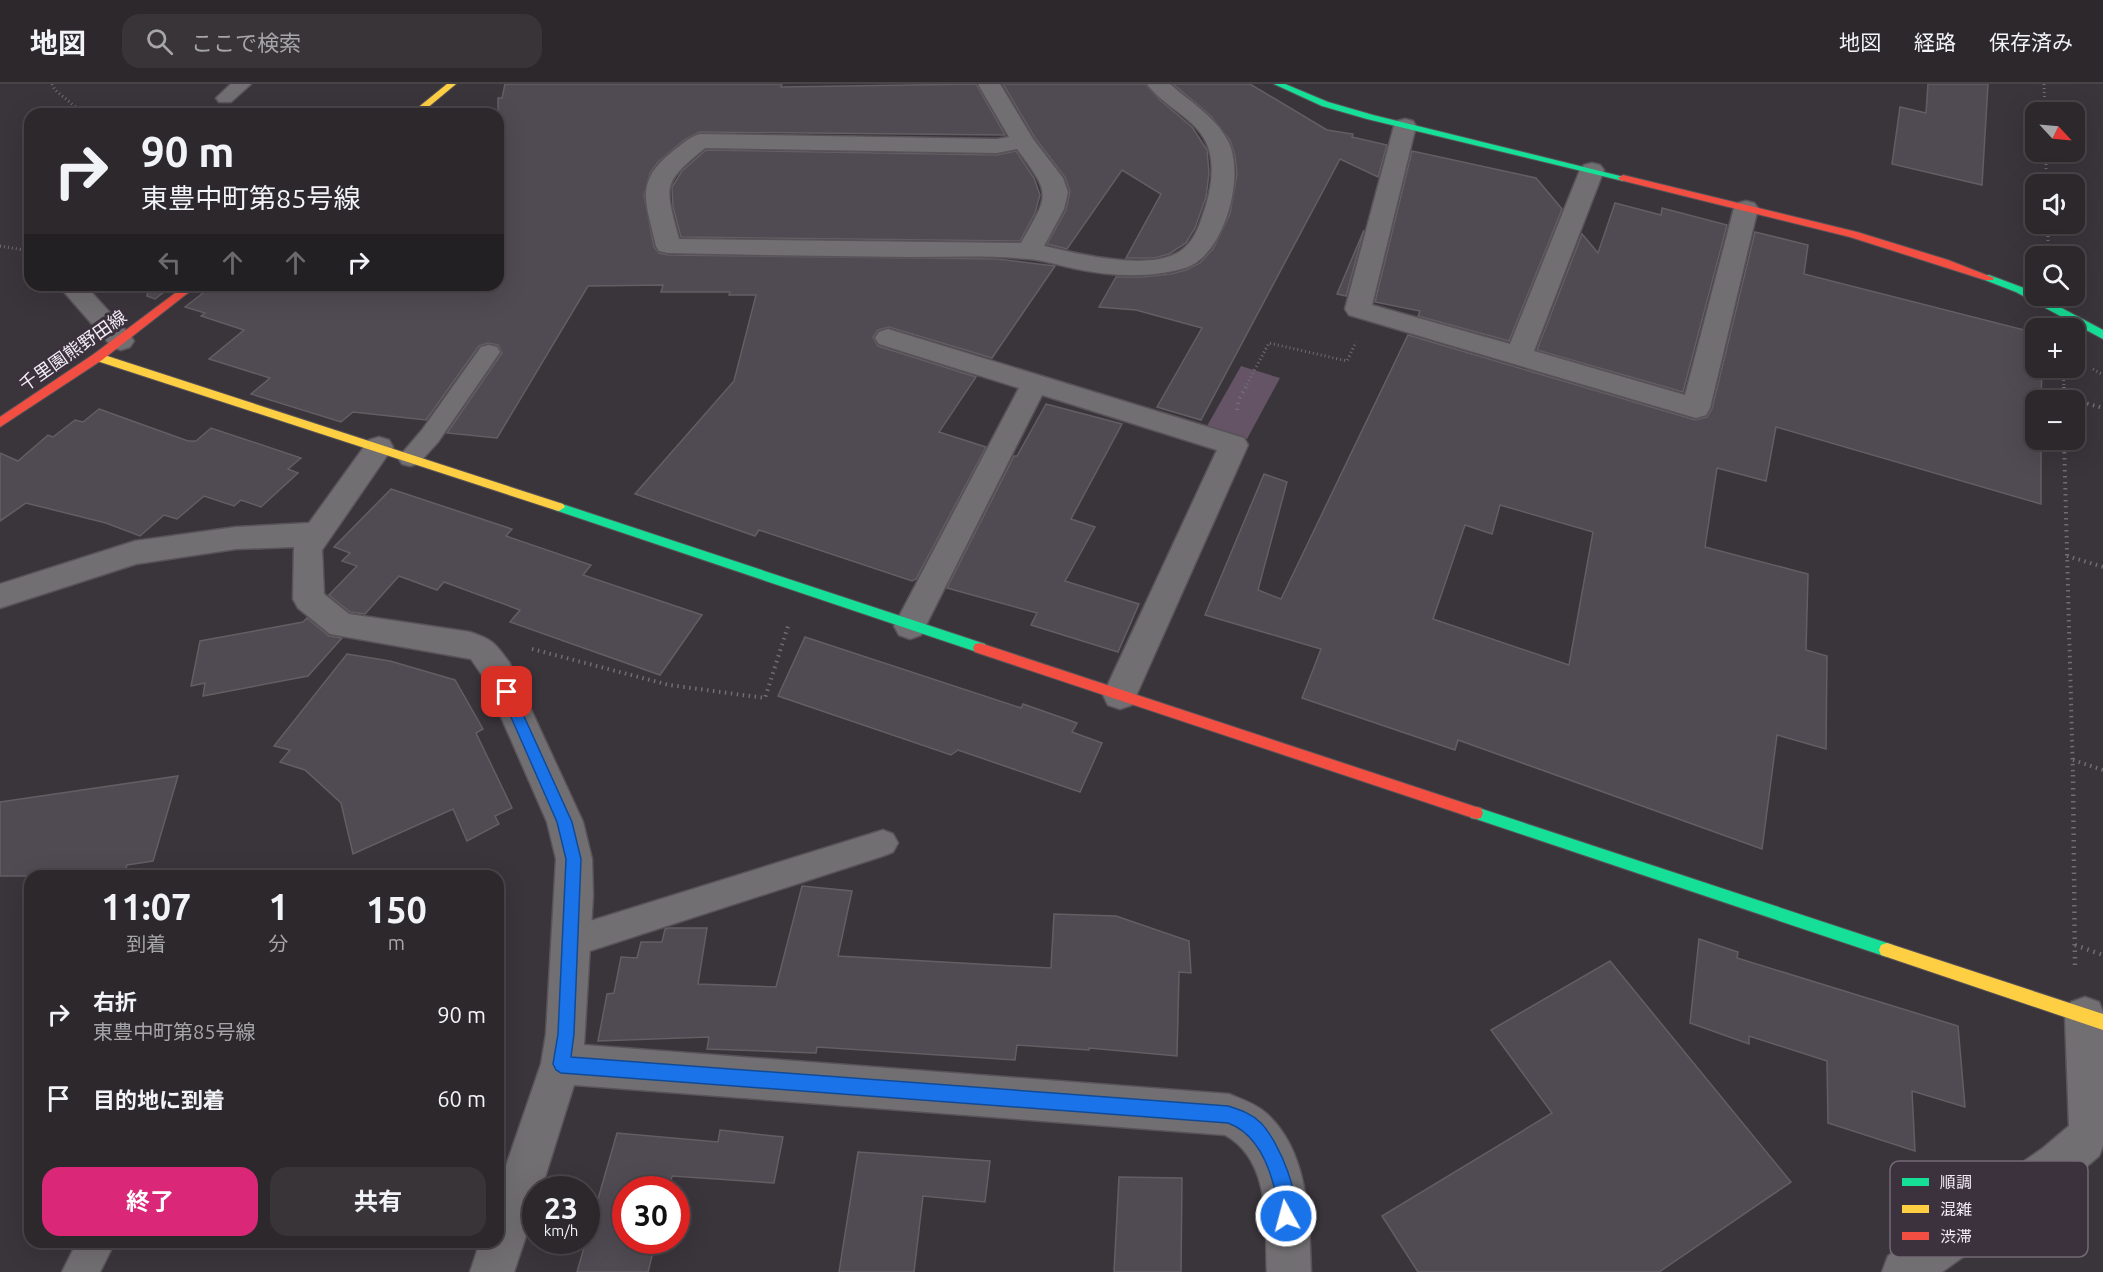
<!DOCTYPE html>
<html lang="ja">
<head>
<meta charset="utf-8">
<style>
  body { margin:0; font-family:Ubuntu,"Noto Sans JP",sans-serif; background:#383438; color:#f1f3f6; height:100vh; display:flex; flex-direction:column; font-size:22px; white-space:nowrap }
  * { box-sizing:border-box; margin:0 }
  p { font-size:20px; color:#a6a6a9 }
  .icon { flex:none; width:33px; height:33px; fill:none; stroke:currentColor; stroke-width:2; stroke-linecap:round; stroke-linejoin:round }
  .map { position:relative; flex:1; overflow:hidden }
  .side { position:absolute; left:24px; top:786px; width:480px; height:378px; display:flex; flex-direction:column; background:#2c282c; border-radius:18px; box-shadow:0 6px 24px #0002,0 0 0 2px #484448 }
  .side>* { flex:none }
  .hud { position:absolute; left:24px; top:24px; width:480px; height:183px; border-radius:18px; box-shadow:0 6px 24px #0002,0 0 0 2px #484448; background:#2c282c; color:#f1f3f6; overflow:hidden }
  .needle { width:39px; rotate:116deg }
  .controls { position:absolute; left:2025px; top:18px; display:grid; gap:12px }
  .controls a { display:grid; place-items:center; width:60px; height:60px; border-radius:12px; background:#2c282c; box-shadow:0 6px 24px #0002,0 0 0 2px #484448; font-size:30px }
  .speed { position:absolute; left:522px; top:1092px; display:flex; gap:12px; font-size:30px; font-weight:700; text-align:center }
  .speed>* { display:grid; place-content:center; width:78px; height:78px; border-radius:50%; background:#2c282c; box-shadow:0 6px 24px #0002,0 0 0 2px #484448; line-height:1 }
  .speed small { font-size:15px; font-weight:400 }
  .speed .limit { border:9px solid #d22; background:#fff; color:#111 }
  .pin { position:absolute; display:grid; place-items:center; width:51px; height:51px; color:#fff; margin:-26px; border-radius:12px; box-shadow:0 3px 9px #0006 }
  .me { position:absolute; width:66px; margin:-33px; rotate:353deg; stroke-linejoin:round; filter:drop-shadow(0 0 4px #0008) }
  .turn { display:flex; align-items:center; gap:21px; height:126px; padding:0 18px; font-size:27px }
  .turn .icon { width:78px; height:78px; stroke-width:2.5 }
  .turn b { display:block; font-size:42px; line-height:51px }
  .lanes { display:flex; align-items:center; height:57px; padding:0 18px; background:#0003; justify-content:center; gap:30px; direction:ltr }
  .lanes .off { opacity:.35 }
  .eta { display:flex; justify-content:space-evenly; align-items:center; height:102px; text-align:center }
  .eta b { font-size:36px; font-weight:700; line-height:42px }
  .action { display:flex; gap:12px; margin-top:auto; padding:12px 18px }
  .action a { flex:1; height:69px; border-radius:18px; background:#db2777; color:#fff; font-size:24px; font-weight:700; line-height:69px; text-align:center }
  .action a+a { background:#383438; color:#f1f3f6 }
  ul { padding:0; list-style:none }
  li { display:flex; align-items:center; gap:18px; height:84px; padding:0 18px }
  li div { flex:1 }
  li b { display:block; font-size:22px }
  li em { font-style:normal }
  header { display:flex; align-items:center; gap:36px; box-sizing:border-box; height:84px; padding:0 30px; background:#2c282c; border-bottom:2px solid #484448 }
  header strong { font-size:28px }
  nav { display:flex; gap:33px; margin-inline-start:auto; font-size:21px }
  .search { width:420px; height:54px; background:#383438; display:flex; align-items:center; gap:15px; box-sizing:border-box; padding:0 21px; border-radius:18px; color:#a6a6a9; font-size:22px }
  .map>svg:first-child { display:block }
</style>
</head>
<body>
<header>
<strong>地図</strong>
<div class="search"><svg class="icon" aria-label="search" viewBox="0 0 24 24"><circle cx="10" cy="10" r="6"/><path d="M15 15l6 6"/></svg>ここで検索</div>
<nav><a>地図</a><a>経路</a><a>保存済み</a></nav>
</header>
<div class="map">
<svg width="2103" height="1188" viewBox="0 0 2103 1188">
  <rect width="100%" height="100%" fill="#3a353b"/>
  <polygon fill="#645466" points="1241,282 1280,294 1247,355 1207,342"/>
  <g fill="#504a52" stroke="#635e64" stroke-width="1.5" fill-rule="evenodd">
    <polygon points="505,0 782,0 781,3 976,0 1005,51 699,48 684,56 658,78 650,89 644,111 654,163 659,169 668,171 998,175 1055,182 992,274 889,243 878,246 873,253 878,262 976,293 939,348 986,363 916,495 912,497 759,446 755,452 635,410 734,297 756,211 729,211 730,208 661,208 663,201 588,202 497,354 447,349 502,269 498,261 488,259 479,262 426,336 353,328 341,338 251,310 270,294 209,275 244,246 201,232 205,229 185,223 203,209 208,201 498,201 498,14 502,14"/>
    <polygon points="1003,0 1145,0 1160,16 1192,43 1207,66 1209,89 1206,113 1195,144 1186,159 1169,170 1154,174 1126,174 1161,110 1122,86 1067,165 1047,160 1066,126 1070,107 1065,93 1035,54"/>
    <polygon points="1173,0 1250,0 1327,46 1353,50 1352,53 1387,61 1378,93 1340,75 1201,336 1157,323 1202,244 1136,226 1099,223 1116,193 1143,193 1171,190 1186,186 1200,179 1213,165 1230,130 1237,90 1235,72 1230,56 1211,32"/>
    <polygon points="1928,0 1988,0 1982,101 1892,80 1900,23 1926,29"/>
    <polygon points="706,66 997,71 1016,67 1034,94 1040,111 1035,129 1020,157 681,153 673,123 672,103 682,87"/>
    <polygon points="1412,67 1536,94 1562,125 1509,257 1418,232 1420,227 1375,218"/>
    <polygon points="1615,119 1661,131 1662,124 1727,141 1683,308 1537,266 1582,150 1598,169"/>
    <polygon points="1364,146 1346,212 1337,210"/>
    <path d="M1755 148 1808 161 1804 190 2036 249V284H2042L2041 316H2036V356H2041V420L1776 343 1766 397 1717 384 1705 463 1808 490 1806 566 1827 572 1826 665 1777 651 1762 765 1458 656 1455 666 1302 614 1321 565 1205 531 1264 390 1287 398 1258 506 1281 515 1408 251 1695 336 1707 333 1712 325ZM1500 421 1593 448 1569 581 1433 535 1465 441 1492 450Z"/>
    <polygon points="149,201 173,201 155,215 147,212"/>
    <polygon points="1046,320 1122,340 1071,435 1095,443 1065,497 1139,520 1118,568 1031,541 1037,529 947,504 1014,372 1017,372"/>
    <polygon points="99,325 188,357 196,357 211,344 301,374 288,385 298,389 261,423 241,416 234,422 204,412 177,435 164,431 140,452 106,439 26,419 0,437 0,369 18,377 48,351 53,353 75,336 83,338"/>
    <polygon points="391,405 512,445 506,452 591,481 583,491 702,531 660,591 510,538 520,526 444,498 437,506 399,492 365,530 350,528 329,511 357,482 342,477 350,469 334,463"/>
    <polygon points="307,534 329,552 342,554 308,592 203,612 205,599 191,602 200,557 303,538"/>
    <polygon points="805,553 1021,624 1023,620 1077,639 1072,648 1102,659 1080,708 958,666 951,671 778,612"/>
    <polygon points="347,570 390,577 455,596 483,645 476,649 512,724 495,732 499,740 467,757 453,725 353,770 341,719 305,686 280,678 290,666 274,662"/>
    <polygon points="178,692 153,777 127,781 124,792 0,792 0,718"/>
    <polygon points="802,802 852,807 838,872 1051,884 1054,830 1116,832 1189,857 1191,889 1179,888 1177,972 1089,964 1089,966 1017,961 1015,976 817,963 816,969 707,965 709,953 598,957 607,910 614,909 621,873 637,874 641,858 662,858 665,845 668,844 707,844 698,900 776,903"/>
    <polygon points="1699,855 1738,868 1737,874 1958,942 1965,1023 1912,1007 1915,1067 1828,1039 1827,977 1749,952 1749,960 1690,939"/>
    <polygon points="1610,877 1791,1098 1659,1188 1418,1188 1382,1132 1552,1029 1491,946"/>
    <polygon points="720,1046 783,1053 774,1099 672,1092 669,1106 626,1106 626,1156 656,1156 648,1188 577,1188 617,1049 718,1058"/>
    <polygon points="858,1068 990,1077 985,1118 923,1112 914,1188 839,1188"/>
    <polygon points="1119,1093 1182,1094 1181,1188 1114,1188"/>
  </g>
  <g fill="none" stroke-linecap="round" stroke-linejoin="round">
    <defs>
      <g id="lane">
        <polygon points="231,0 251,0 231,18 219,18 216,14"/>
        <polygon points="489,261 497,263 500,268 438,358 418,380 410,382 402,380 398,374 422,346 481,263"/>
        <polygon points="883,746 893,750 898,759 893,768 883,772 571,873 560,868 555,858 560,848 571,843"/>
        <polygon points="77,1158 115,1158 100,1188 62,1188"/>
      </g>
      <g id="street">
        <path d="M978 0H1000L1033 55 1063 94 1068 108 1064 125 1044 162C1078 170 1154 189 1183 165 1196 155 1201 136 1206 121 1212 101 1215 77 1206 58 1194 33 1163 22 1147 0H1170C1190 18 1216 33 1228 57 1246 92 1224 172 1185 184 1147 195 1110 192 1072 184 1058 181 1043 176 1028 175 989 171 949 173 909 173 829 172 748 171 668 169L659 167 656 162C647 120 633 99 672 68 681 61 689 53 700 50L997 55 1009 53ZM705 64 997 69 1017 65C1052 112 1049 109 1021 159L679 155C665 101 661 100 705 64Z"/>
        <polygon points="1405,35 1413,37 1416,42 1372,221 1510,260 1580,86 1584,81 1592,79 1600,81 1604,86 1534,267 1685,311 1734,124 1738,119 1746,117 1754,119 1758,124 1710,324 1706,331 1696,334 1349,231 1345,225 1394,42 1397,37"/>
        <polygon points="58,201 85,201 130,251 134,257 130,263 121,266 112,263"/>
        <polygon points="888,245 1244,354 1248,361 1132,621 1120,625 1108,621 1103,611 1217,366 1042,311 921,551 910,555 899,551 894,542 1019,304 879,260 875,254 879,248"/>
        <path d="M379 353 389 356 393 363 322 466 324 510 349 530 470 548C493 556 494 558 509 578L583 738 592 775 593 812 584 961 1229 1010C1241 1015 1256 1020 1266 1029 1309 1067 1309 1135 1311 1188H1267C1265 1142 1272 1077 1225 1051L574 1001 541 1106H536V1122L514 1188H470L480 1158H498V1105L541 980 546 950 556 775 547 738 484 594 471 575 330 550 298 524 293 515 294 463 236 465 136 480 0 524V500L135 457 236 443 309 439 369 356Z"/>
        <polygon points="2085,913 2099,918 2103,928 2103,1062 2099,1072 2073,1094 1942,1188 1882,1188 1888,1172 2043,1064 2069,1042 2065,932 2071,918"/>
      </g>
      <g id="fast">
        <polygon points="1274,0 1285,0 1328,18 1373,31 1628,94 1623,97 1367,35 1322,22"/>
        <polygon points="1989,191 2024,204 2103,246 2103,255 2016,208 1985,196 1985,192"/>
        <polygon points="559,419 985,560 987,564 985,568 980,569 555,426 553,423"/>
        <polygon points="1476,723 1887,859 1893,861 1895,866 1893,871 1887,873 1476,735 1471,734 1469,729 1471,724"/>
      </g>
      <g id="slow">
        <polygon points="447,0 456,0 420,30 410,30"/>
        <polygon points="98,269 563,420 565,423 559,427 555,426 94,276 94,270"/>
        <polygon points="1887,859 2103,930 2103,946 1881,871 1879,866 1881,861"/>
      </g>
      <g id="jam">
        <polygon points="1623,91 1857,148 1948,176 1994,194 1993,196 1985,196 1850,153 1620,96 1618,94"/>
        <polygon points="186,201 198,201 102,276 0,343 0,333 94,270"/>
        <polygon points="980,559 1476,723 1481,724 1483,729 1481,734 1476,735 975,568 973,564 975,560"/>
      </g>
    </defs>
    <use href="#lane" stroke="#585358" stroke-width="3"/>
    <use href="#street" stroke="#585358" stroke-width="3"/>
    <use href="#fast" stroke="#585358" stroke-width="2"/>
    <use href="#slow" stroke="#585358" stroke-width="2"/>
    <use href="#jam" stroke="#585358" stroke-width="2"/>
    <g stroke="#716d72" stroke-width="3" stroke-dasharray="1 3" stroke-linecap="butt">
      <polyline points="52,0 55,6 84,30"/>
      <polyline points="2044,0 2045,28"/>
      <polyline points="2046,68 2046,100"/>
      <polyline points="2048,140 2048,172"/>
      <polyline points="0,162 30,167"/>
      <polyline points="2063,284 2064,304"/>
      <polyline points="2093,285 2103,291"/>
      <polyline points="1245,304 1269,259 1347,277 1356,258"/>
    </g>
    <g stroke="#716d72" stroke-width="4" stroke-dasharray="1.5 4.5" stroke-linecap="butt">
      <polyline points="2064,303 2064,316"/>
      <polyline points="2064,313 2103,324"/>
      <polyline points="1237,326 1239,315 1246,303"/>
      <polyline points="2064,356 2073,692"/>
      <polyline points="2067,472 2103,483"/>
      <polyline points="532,565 669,601 765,614 789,539"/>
      <polyline points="2073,676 2103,686"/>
    </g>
    <g stroke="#716d72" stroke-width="4.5" stroke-dasharray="1.5 5" stroke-linecap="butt">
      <polyline points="2073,691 2075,883"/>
      <polyline points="2075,861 2103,871"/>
    </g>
    <use href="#lane" fill="#726f73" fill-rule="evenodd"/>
    <use href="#street" fill="#726f73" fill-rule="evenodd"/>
    <use href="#fast" fill="#16e098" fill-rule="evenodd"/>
    <use href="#slow" fill="#ffcf43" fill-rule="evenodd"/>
    <use href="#jam" fill="#f24e42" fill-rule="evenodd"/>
  </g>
  <path fill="#1a73e8" stroke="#114b97" stroke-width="1.5" d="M507 603 511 604 513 608 572 738 581 775 574 950 571 973 1228 1022C1241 1026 1252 1030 1261 1039 1279 1058 1303 1114 1293 1139L1286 1142 1280 1139C1276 1130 1278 1121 1276 1111 1270 1083 1258 1050 1228 1039L561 989 556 986 553 980 558 950 566 775 557 738 500 608 502 604Z"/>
  <g text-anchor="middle" stroke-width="6" stroke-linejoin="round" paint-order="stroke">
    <g font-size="18" fill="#f2ecf4" stroke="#3c323e">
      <text transform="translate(73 267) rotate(-35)" y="6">千里園熊野田線</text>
    </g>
  </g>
  <rect x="1890" y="1077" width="198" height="96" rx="9" fill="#3c323e" stroke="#736a75" stroke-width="1.5"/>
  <rect x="1902" y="1094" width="27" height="8" fill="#16e098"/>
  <rect x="1902" y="1121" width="27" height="8" fill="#ffcf43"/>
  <rect x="1902" y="1148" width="27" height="8" fill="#f24e42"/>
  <g font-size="16" fill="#f2ecf4">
    <text x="1940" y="1104">順調</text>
    <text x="1940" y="1131">混雑</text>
    <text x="1940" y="1158">渋滞</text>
  </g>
</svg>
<div class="controls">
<a><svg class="needle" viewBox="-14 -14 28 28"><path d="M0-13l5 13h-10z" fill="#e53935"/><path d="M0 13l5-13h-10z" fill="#a6a6a9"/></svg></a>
<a><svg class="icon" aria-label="sound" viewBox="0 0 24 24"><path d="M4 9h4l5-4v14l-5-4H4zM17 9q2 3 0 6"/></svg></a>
<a><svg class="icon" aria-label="search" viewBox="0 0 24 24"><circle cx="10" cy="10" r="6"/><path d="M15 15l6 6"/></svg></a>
<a>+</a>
<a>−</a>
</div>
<div class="speed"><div>23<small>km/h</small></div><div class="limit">30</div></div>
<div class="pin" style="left:507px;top:608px;background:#d93025"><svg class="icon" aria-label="arrive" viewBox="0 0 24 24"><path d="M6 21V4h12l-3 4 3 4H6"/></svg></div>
<svg class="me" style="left:1286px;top:1132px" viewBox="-20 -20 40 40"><circle r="17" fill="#1a73e8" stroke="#fff" stroke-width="3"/><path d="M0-11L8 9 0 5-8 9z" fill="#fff"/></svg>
<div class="hud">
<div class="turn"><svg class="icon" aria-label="right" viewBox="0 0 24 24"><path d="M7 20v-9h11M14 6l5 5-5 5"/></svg><div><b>90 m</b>東豊中町第85号線</div></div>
<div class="lanes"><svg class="icon off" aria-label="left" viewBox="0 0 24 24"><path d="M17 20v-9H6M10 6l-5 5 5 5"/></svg><svg class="icon off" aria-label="ahead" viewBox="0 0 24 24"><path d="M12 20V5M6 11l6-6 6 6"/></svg><svg class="icon off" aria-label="ahead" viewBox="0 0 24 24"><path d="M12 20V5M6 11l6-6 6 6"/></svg><svg class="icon" aria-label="right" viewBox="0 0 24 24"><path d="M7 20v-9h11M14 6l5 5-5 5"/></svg></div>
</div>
<section class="side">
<div class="eta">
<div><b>11:07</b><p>到着</p></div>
<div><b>1</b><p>分</p></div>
<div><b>150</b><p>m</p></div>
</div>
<ul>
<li><svg class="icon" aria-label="right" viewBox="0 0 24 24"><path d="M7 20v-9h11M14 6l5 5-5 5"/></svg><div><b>右折</b><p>東豊中町第85号線</p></div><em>90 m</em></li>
<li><svg class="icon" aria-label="arrive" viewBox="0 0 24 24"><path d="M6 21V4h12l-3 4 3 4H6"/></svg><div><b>目的地に到着</b></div><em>60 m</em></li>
</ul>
<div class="action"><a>終了</a><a>共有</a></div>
</section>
</div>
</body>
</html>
